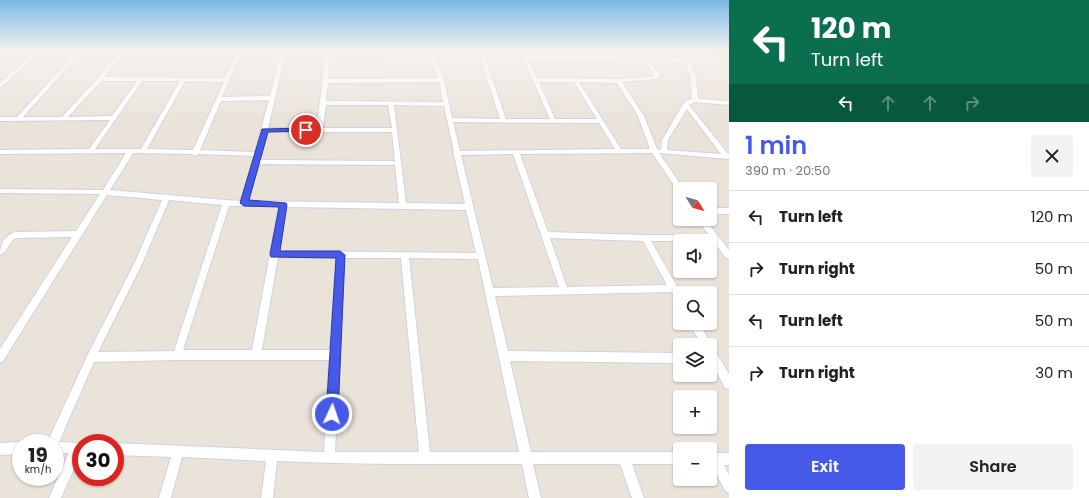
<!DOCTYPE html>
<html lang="en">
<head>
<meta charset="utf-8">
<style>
  body { margin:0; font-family:Poppins,sans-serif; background:#f2f2f2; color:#222; height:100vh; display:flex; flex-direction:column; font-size:15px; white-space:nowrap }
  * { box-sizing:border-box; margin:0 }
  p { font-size:13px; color:#767676 }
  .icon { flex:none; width:22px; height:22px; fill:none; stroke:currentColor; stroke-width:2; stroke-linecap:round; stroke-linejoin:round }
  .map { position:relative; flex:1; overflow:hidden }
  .side { display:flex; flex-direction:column; background:#fff; width:360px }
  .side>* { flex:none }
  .hud { background:#0b6e4f; color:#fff; overflow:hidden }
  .needle { width:26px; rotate:127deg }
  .fabs { position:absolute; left:673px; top:182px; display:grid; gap:8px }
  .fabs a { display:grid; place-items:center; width:44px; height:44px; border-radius:4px; background:#fff; box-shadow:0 1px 3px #0004; font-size:20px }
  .speed { position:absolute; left:12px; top:434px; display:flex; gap:8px; font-size:20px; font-weight:700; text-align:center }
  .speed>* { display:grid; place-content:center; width:52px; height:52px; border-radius:50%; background:#fff; box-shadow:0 1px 3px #0004; line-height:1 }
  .speed small { font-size:10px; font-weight:400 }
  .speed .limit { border:6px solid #d22; background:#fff; color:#111 }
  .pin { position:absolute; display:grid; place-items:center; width:34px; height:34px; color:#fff; margin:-17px; border:2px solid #fff; border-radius:50%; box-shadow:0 1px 4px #0007 }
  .me { position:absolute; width:44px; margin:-22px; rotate:3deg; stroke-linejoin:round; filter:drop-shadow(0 0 3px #0008) }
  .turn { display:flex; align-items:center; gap:14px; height:84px; padding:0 16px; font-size:18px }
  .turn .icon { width:52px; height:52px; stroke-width:2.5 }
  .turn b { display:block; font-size:28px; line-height:34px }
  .lanes { display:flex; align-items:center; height:38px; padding:0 16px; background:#0003; justify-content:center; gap:20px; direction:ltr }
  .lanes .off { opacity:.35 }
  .round { display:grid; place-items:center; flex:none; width:42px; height:42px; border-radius:4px; background:#f2f2f2 }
  .head { display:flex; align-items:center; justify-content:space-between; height:68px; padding:0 16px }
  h1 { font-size:24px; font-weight:600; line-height:30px; color:#465ae9 }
  .cta { display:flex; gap:8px; margin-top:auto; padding:8px 16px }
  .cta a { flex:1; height:46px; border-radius:4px; background:#465ae9; color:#fff; font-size:16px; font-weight:600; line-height:46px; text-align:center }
  .cta a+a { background:#f2f2f2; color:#222 }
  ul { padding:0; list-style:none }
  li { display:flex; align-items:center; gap:12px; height:52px; padding:0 16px; border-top:1px solid #e0e0e0 }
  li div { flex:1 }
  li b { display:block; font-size:15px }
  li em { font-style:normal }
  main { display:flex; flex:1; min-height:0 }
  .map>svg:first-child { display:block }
</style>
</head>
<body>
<main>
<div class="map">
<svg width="729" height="498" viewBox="0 0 729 498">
  <rect width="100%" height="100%" fill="#e9e3da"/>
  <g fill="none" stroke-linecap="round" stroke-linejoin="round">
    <defs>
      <g id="street">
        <path d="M428 51H432L433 54 645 57 701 60 729 57V59L701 62H689L696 76 698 99 729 101V105L695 102 689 105 729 155V159L659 153 684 189H680V191H678L652 153 520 154 548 232 645 235H709L697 219H705L729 250V259L726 258 713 241H651L681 293H680V303L677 302 671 292 495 296 508 351 680 353V363L510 361 531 452H680V464H632L644 498H632L620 464H533L541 498H529L522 464C440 464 359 465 277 461L273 498H261L266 461 182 457 171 498H159L171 457 115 455V443L324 452 329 360H177L94 362 59 442 81 443V453L61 498H49L69 453H55V443H47L88 354 134 264 162 200 107 195 3 361 0 363V349L72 237 16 238C9 242 7 252 0 255 0 244 4 236 15 232L76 231 100 194 0 193V189L103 190 126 153 0 154V150L89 149 110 120 0 121V117H17L73 56H35L0 88V83L30 56H0V54H429ZM78 56H116L98 78 62 117H23ZM121 56H235L225 78 104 77ZM240 56H280L270 96 222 97ZM285 56H325L317 128H268ZM330 56 430 57 438 78 328 79ZM435 57H480L500 119 452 118 444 80ZM485 58H523L550 119H506ZM528 59H644L654 75 653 77 619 79 537 78ZM649 60 684 62 690 76 692 99 686 101 683 104 662 140 661 150 657 149 644 116 622 82 657 79 660 75ZM101 81H137L112 116 68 117ZM142 81H180L141 149H95ZM185 81 224 82 193 150 147 149ZM439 82 443 102 326 101 328 83ZM539 82H574L597 119H555ZM579 82 617 83 638 116 650 149H621ZM269 100 255 152 200 150 221 101ZM326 105H388L392 128H323ZM394 105 444 106 454 152 453 153 454 155 465 204 406 203ZM687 109 721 154 667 150 668 140ZM453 122 599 123 615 149 460 151ZM268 132H392L395 161 260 160ZM133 153 192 154 195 156 198 154 254 156 241 201 226 200 110 190ZM513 154 559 287 493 288 461 155ZM259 164 395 165 399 203 248 201ZM169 200 222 205 174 351 98 352 142 264ZM229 206H279L252 350H183ZM286 207 466 210 476 253 279 251ZM550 238 643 241 667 285 567 287ZM278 257 336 258 330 350H262ZM344 258H401L419 452H335ZM409 258 478 259 519 452H430Z"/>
        <rect x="710" y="208" width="19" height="6"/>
        <polygon points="689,323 699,323 710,342 711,346 713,347 729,374 729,389 725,388 710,359 710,345 702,345"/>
        <polygon points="21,442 22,443 21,443 21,454 0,455 0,443"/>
        <polygon points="712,453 729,453 729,465 724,465 729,475 729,493 725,491 712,465 710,464 710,454"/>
      </g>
      <polygon id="highway" points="702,51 718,51 729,53 729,59 704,53"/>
    </defs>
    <use href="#street" stroke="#cfd1df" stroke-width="2"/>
    <use href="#highway" stroke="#c3c3c3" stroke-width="1"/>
    <use href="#street" fill="#fff" fill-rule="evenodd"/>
    <use href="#highway" fill="#f0a65e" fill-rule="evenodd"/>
  </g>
  <linearGradient id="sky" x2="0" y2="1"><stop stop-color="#7ab8e6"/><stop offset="0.42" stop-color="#f5f2ee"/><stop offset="1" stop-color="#f5f2ee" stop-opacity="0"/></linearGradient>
  <rect width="729" height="121" fill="url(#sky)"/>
  <polygon fill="#465ae9" stroke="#2e3a97" points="306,128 310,130 309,131 268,132 249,200 286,203 287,205 280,251 340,251 345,255 338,414 336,418 332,420 327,418 326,414 336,258 271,257 270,254 279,207 244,206 240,203 262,129"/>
</svg>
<div class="fabs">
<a><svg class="needle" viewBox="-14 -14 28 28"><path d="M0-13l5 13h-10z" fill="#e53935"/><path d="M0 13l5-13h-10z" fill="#767676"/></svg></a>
<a><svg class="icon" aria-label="sound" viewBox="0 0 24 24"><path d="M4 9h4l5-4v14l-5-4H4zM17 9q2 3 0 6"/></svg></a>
<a><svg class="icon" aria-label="search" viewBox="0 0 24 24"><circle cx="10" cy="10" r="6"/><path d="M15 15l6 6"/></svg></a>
<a><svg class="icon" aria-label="layers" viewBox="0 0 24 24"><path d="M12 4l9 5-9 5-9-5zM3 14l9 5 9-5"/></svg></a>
<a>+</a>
<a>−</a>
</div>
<div class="speed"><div>19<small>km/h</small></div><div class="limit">30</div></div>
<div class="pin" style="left:306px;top:130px;background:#d93025"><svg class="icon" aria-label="arrive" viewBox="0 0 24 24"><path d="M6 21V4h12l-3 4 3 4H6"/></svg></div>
<svg class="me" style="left:332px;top:414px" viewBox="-20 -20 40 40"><circle r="17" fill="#465ae9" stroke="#fff" stroke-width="3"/><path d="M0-11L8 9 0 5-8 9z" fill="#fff"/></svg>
</div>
<section class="side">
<div class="hud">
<div class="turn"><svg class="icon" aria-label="left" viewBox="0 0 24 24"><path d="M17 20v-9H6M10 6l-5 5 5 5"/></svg><div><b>120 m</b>Turn left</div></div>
<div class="lanes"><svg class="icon" aria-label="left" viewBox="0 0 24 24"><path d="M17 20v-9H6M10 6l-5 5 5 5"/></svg><svg class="icon off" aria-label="ahead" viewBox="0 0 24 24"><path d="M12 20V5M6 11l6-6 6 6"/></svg><svg class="icon off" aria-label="ahead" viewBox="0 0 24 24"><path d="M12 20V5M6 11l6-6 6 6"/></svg><svg class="icon off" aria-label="right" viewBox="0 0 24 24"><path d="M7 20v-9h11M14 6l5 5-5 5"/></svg></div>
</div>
<div class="head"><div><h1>1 min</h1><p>390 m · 20:50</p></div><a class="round"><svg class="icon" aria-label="close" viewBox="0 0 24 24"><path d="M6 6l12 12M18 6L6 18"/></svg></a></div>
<ul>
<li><svg class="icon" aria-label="left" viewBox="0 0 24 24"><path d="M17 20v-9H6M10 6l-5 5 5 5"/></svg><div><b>Turn left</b></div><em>120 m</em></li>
<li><svg class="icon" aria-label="right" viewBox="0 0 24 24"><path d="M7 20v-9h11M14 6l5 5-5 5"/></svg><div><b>Turn right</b></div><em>50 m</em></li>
<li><svg class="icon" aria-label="left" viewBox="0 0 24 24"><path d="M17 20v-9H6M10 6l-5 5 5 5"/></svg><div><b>Turn left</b></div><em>50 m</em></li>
<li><svg class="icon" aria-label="right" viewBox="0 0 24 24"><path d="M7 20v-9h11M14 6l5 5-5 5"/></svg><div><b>Turn right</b></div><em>30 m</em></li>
</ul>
<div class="cta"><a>Exit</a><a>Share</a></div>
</section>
</main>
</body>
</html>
